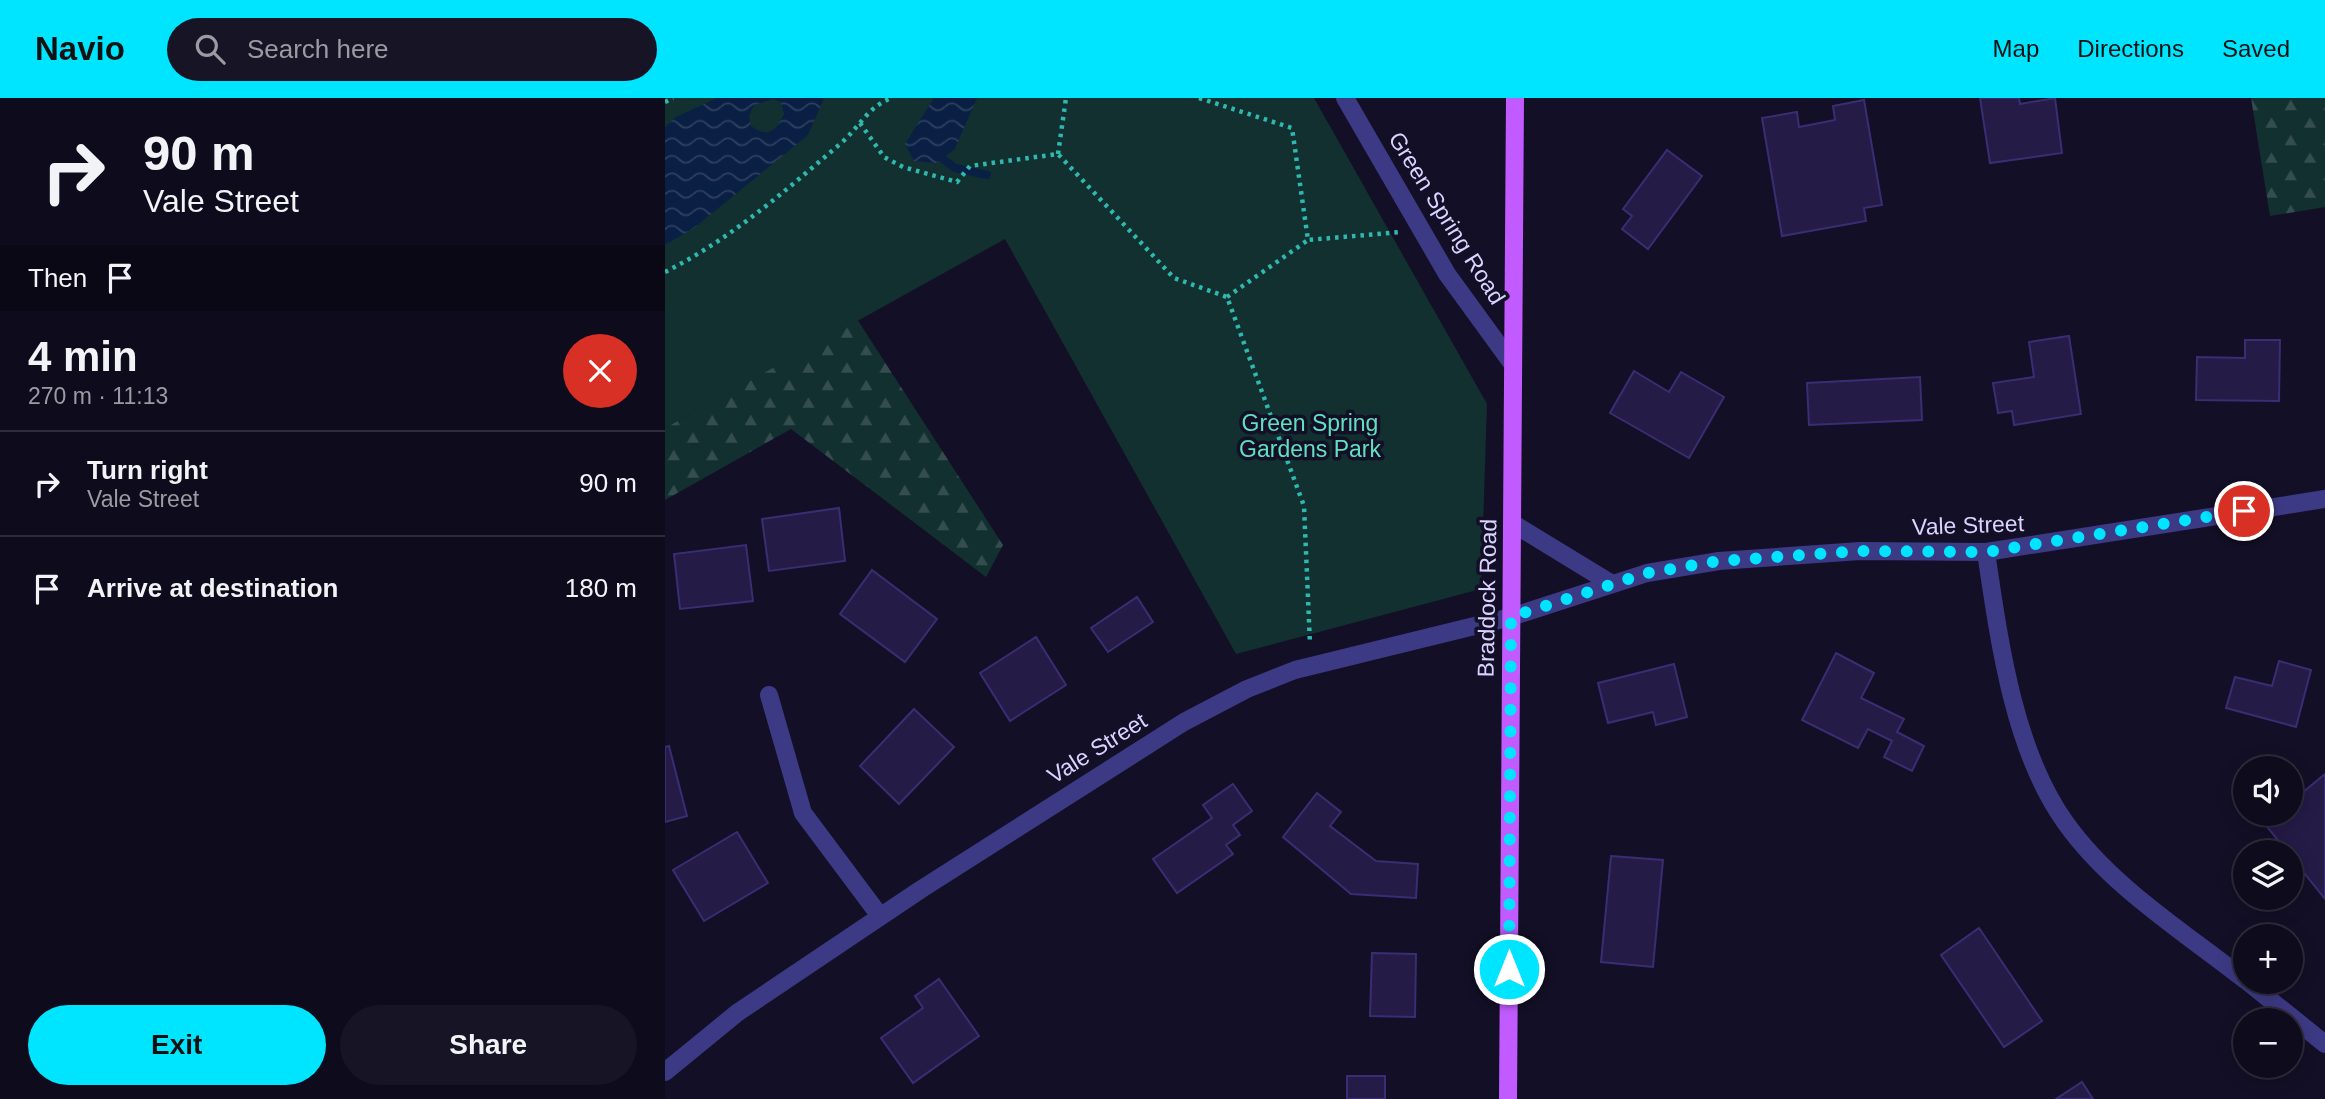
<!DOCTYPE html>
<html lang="en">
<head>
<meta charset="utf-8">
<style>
  body { margin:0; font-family:Helvetica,sans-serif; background:#171425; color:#f1f3f6; height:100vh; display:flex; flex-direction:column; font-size:26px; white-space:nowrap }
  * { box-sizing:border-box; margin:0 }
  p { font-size:23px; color:#9b9ba3 }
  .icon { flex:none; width:38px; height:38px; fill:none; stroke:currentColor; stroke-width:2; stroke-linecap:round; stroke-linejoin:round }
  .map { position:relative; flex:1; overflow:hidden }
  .details { display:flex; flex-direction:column; background:#0e0b1c; width:665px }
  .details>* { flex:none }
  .hud { background:#0e0b1c; color:#f1f3f6; overflow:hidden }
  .buttons { position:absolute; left:1568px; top:658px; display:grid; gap:14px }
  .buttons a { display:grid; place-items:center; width:70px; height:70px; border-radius:50%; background:#0e0b1c; box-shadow:0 4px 18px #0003,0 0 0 2px #2e2b3b; font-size:35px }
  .pin { position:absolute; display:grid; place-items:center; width:60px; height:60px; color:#fff; margin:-30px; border:4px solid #fff; border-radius:50%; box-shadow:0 2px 7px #0007 }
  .me { position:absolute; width:77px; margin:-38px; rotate:0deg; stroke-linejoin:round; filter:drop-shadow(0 0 5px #0008) }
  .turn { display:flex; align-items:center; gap:24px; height:147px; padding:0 28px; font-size:32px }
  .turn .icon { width:91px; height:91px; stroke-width:2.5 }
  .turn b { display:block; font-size:49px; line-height:60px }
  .then { display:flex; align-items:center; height:66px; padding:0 28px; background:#0003; gap:14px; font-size:26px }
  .round { display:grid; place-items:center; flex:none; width:74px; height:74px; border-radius:37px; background:#171425 }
  .head { display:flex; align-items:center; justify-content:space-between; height:119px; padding:0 28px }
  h1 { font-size:42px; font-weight:700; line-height:52px }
  .cta { display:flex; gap:14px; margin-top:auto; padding:14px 28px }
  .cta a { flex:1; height:80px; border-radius:42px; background:#00e5ff; color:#111; font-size:28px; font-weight:700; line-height:80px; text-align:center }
  .cta a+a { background:#171425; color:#f1f3f6 }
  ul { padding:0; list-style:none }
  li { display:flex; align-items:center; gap:21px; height:105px; padding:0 28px; border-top:2px solid #2e2b3b }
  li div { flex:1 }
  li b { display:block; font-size:26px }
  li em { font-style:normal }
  header { display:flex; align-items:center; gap:42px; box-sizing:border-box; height:98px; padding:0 35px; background:#00e5ff; color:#111 }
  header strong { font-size:33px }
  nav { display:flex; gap:38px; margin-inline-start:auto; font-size:24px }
  .search { width:490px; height:63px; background:#171425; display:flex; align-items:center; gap:18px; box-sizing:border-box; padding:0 24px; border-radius:38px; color:#9b9ba3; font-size:26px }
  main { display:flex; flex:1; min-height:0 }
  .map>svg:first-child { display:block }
</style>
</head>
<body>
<header>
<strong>Navio</strong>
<div class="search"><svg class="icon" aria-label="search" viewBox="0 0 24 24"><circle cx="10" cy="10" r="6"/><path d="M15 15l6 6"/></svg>Search here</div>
<nav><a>Map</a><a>Directions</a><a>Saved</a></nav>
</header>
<main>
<section class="details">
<div class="hud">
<div class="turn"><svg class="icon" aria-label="right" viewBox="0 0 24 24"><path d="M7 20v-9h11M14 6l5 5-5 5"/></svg><div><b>90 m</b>Vale Street</div></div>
<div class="then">Then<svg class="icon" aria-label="arrive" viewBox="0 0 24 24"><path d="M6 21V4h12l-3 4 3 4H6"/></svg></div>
</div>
<div class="head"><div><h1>4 min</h1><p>270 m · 11:13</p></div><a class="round" style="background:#d93025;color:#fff"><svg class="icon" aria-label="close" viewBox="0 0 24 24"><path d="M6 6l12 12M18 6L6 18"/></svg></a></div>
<ul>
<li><svg class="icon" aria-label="right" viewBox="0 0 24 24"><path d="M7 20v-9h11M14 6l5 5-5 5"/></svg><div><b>Turn right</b><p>Vale Street</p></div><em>90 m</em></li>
<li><svg class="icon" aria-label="arrive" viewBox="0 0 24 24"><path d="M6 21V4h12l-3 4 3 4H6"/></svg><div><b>Arrive at destination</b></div><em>180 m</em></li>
</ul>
<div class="cta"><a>Exit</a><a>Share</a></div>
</section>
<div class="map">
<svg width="1660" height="1001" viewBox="0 0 1660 1001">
  <defs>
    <pattern id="forest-firs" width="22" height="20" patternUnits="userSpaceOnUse" patternTransform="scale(1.75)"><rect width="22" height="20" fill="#12302f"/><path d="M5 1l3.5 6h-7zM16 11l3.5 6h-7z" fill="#344d4e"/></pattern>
    <pattern id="water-waves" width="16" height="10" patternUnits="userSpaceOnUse" patternTransform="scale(1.75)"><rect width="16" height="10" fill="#0a1f44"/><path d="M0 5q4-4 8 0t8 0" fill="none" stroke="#2d3f60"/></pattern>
  </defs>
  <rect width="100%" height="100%" fill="#130f26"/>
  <g fill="url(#forest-firs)">
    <polygon points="1586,0 1660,0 1660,109 1605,118"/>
    <polygon points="192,221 338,447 321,479 126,331 0,402 0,330"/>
  </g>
  <polygon fill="#12302f" points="0,0 649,0 822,306 816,491 571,556 340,141 0,330"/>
  <g fill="url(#water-waves)" fill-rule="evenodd">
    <path d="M52 0H159L143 37 29 130 0 147V29L11 19ZM108 1 116 4 119 16C111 34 102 40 86 28L84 18 89 7Z"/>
    <polygon points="269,0 312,0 290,51 271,65 249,63 240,46"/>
  </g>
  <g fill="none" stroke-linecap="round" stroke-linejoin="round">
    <polyline stroke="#0a1f44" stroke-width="8" points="278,61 290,70 322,77"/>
  </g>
  <g fill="#241b47" stroke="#3b2d73" stroke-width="2">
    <polygon points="1315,0 1354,0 1355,6 1390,0 1397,55 1325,65"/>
    <polygon points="1199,2 1217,107 1199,110 1201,123 1117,138 1097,20 1132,14 1134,29 1170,22 1168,8"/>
    <polygon points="1002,52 1037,78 983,151 957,131 967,118 958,111"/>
    <polygon points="1404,238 1416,316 1349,327 1347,313 1333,315 1328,285 1369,279 1364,244"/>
    <polygon points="1580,242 1615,242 1614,303 1531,302 1532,259 1580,260"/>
    <polygon points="969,273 1004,294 1016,274 1059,299 1024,360 945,315"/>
    <polygon points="1255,279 1257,322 1144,327 1142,285"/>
    <polygon points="174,410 180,463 104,473 97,421"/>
    <polygon points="81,447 88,503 15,511 9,456"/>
    <polygon points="207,472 272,521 240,564 175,516"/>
    <polygon points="472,499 488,524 443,554 426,530"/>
    <polygon points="371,539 401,587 345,623 315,575"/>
    <polygon points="1171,555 1209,575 1196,600 1239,621 1232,634 1259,648 1247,673 1219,659 1227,643 1203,631 1193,650 1137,622"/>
    <polygon points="1614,563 1646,572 1631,629 1561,610 1570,579 1607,588"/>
    <polygon points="1009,566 1022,619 991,627 988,614 943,625 933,585"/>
    <polygon points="249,611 289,649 234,706 195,668"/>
    <polygon points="4,648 22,718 0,724 0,649"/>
    <polygon points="1660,676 1660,801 1599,725 1611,716 1626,716 1626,704"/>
    <polygon points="568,686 587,713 568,727 575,737 561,747 568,756 512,795 488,761 547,720 538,707"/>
    <polygon points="652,695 676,714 665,728 711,763 753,766 751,800 686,796 618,739"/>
    <polygon points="72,734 103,785 39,823 8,772"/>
    <polygon points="946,758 998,762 988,869 936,864"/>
    <polygon points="1314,830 1377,923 1339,949 1276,857"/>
    <polygon points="707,855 751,856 750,919 705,918"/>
    <polygon points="274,881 314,938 248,985 216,940 258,910 250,898"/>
    <rect x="682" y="978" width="38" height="23"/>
    <polygon points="1417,984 1428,1001 1391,1001"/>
  </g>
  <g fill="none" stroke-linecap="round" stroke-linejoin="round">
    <g stroke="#2fb8b0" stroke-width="4.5" stroke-dasharray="3.5 5" stroke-linecap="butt">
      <polyline points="534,0 627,30 643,142 735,134"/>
      <polyline points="0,4 8,0"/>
      <polyline points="195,25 219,59 238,69 292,84 305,68 393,56 509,180 562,199 639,408 645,546"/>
      <polyline points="393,56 401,0"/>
      <path d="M0 174C66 141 120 93 175 46 194 30 203 8 227 0"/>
      <polyline points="562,199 643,142"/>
    </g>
    <g stroke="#3d3a85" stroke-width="18">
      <polyline points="680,0 782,176 846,264"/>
      <polyline points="847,425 947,486"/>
      <path d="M1321 454C1334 541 1348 651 1400 724 1445 788 1519 834 1580 882"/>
      <polyline points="104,597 138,715 215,818"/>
      <polyline points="1583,884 1660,946"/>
      <polyline points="0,974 72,915 255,792 519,624 582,591 630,572 846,519 982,475 1054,463 1195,453 1321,454 1660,401"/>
    </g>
    <polyline stroke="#c25bff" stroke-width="18" points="843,1001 850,0"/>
  </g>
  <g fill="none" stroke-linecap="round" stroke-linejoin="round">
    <polyline stroke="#00e5ff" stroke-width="12" stroke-dasharray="0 21.6" points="844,871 846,519 982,475 1054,463 1195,453 1321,454 1579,413"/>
  </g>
  <g text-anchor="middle" stroke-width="7" stroke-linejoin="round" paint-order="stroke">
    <g font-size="23" fill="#d9d4ff" stroke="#130f26">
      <text transform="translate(782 120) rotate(58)" y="8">Green Spring Road</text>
      <text transform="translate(1303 427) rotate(-2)" y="8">Vale Street</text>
      <text transform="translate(822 500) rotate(-89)" y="8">Braddock Road</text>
      <text transform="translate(432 650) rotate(-32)" y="8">Vale Street</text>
    </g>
    <g font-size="23" fill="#5fe0c0" stroke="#130f26">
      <text x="645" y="333">Green Spring<tspan x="645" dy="26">Gardens Park</tspan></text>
    </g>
  </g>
</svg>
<div class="buttons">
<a><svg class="icon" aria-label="sound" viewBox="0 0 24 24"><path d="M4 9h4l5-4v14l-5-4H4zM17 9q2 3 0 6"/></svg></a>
<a><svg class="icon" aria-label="layers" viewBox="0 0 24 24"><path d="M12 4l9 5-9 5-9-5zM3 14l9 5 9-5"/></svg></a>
<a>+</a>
<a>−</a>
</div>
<div class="pin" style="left:1579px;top:413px;background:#d93025"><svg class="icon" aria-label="arrive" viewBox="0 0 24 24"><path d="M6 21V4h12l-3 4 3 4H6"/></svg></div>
<svg class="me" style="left:844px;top:871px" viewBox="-20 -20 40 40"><circle r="17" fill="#00e5ff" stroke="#fff" stroke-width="3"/><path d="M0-11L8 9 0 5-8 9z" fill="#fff"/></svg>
</div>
</main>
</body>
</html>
